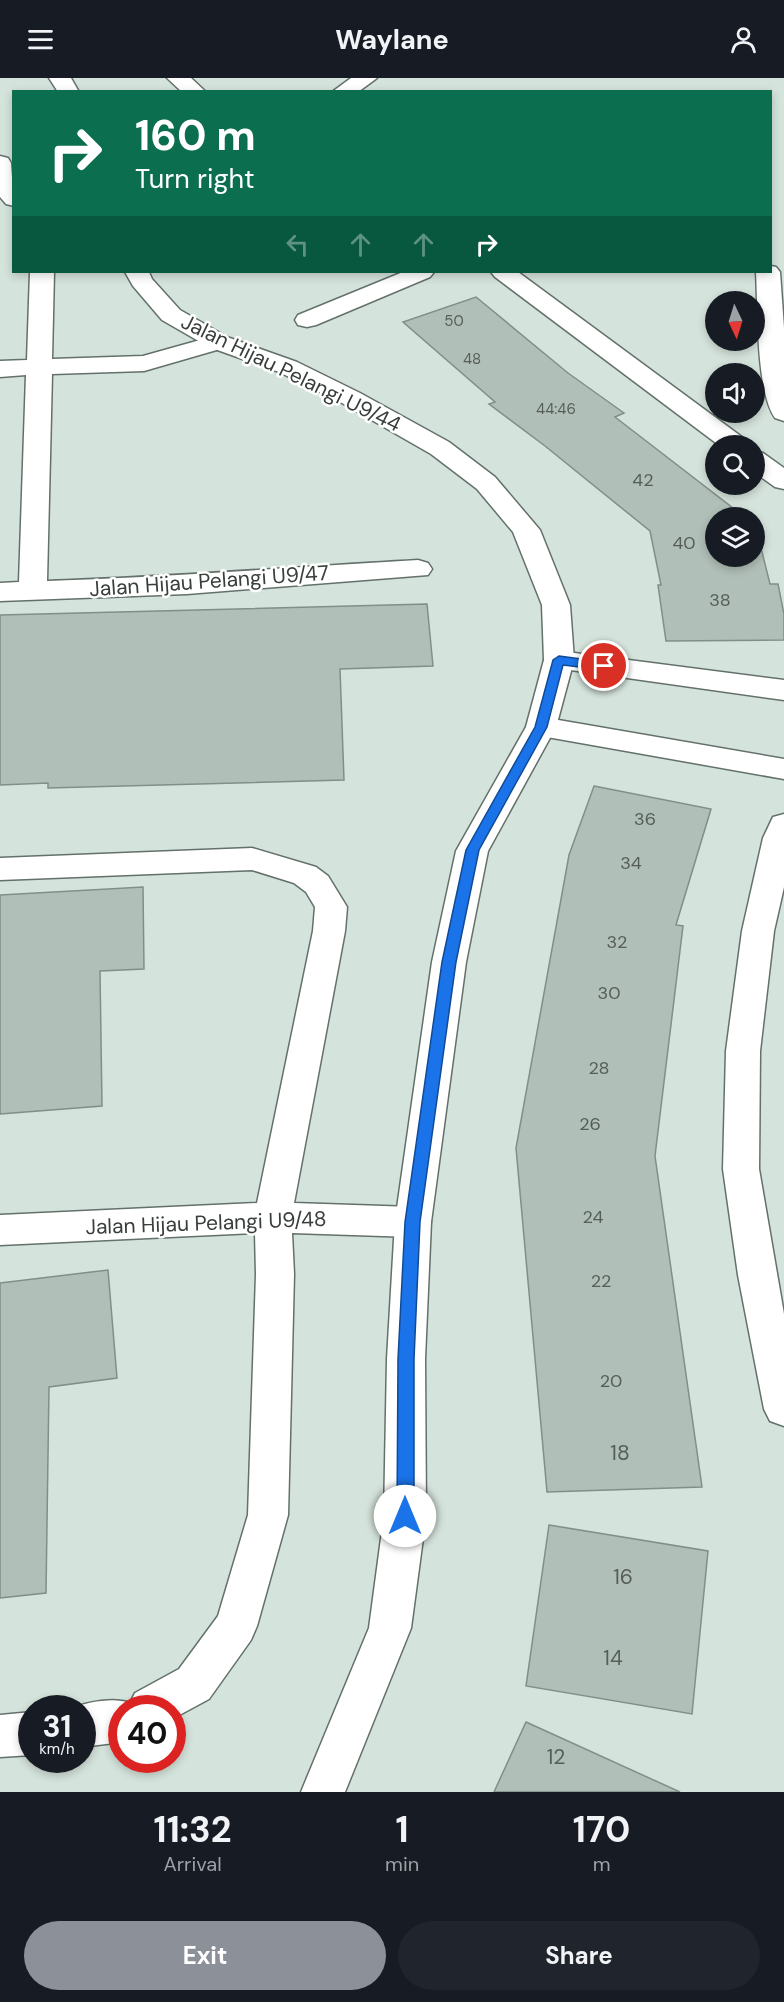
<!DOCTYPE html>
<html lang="en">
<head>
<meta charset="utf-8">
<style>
  body { margin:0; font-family:"DM Sans",sans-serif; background:#20242c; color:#f1f3f6; height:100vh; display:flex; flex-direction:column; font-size:22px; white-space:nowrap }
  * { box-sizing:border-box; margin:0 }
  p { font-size:20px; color:#9ea1a6 }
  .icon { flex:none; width:33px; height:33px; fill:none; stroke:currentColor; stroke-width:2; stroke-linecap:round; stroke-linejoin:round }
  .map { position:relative; height:1714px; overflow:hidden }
  .details { display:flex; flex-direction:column; background:#171b24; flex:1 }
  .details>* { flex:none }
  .banner { position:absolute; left:12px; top:12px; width:760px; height:183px; border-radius:0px; box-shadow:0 3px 9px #0003; background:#0b6e4f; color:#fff; overflow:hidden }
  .needle { width:39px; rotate:176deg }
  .fabs { position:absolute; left:705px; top:213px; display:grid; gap:12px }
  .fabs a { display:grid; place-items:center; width:60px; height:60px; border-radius:50%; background:#171b24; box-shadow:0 3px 9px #0003; font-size:30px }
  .speed { position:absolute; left:18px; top:1617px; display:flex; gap:12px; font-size:30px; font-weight:700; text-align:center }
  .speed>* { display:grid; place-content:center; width:78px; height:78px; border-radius:50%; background:#171b24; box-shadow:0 3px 9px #0003; line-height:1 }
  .speed small { font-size:15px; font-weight:400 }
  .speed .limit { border:9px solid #d22; background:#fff; color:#111 }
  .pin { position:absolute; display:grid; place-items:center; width:51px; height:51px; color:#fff; margin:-26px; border:3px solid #fff; border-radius:50%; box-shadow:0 2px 6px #0007 }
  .me { position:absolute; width:66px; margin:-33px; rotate:0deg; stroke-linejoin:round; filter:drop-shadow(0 0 4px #0008) }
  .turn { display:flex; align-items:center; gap:21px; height:126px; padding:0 24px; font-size:27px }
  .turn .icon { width:78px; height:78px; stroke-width:2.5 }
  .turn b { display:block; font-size:42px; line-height:51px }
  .lanes { display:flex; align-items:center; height:57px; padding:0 24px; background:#0003; justify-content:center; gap:30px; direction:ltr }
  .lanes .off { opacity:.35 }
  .eta { display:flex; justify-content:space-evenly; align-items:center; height:102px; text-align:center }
  .eta b { font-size:36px; font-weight:700; line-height:42px }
  .primary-button { display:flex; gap:12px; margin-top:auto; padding:12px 24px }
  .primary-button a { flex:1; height:69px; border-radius:36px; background:#8c9099; color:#fff; font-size:24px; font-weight:700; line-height:69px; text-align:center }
  .primary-button a+a { background:#20242c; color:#f1f3f6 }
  header { display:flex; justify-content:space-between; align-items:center; height:78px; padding:0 24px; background:#171b24; font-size:27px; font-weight:700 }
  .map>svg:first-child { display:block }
</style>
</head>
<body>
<header><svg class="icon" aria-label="menu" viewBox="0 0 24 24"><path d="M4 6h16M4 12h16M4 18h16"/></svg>Waylane<svg class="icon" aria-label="person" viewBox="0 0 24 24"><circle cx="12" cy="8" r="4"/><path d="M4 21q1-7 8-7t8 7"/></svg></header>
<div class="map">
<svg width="784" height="1714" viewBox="0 0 784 1714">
  <rect width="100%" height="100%" fill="#d4e3db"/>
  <g fill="#b0bfb7" stroke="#818f88" stroke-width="1.5">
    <polygon points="476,219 568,295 624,335 615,339 746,440 716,440 716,478 754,478 755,446 770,506 778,506 784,536 784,562 666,563 658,507 661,507 650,453 545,368 489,326 495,324 403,244"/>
    <polygon points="427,526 433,588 340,591 344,702 48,710 48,705 0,707 0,537"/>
    <polygon points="594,708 711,731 676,847 683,848 655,1078 702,1409 547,1414 516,1070 569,777"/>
    <polygon points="143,809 144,891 100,893 102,1028 0,1036 0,817"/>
    <polygon points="108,1192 117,1300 49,1309 46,1515 0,1520 0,1205"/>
    <polygon points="549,1447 708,1473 692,1636 526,1608"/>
    <polygon points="526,1644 680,1714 494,1714"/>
  </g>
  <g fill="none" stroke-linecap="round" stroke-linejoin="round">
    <defs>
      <g id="minor">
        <polygon points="167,0 191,0 206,14 182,14"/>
        <polygon points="351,0 377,0 358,14 332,14"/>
        <polygon points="0,78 8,80 11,85 14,128 6,126 0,119"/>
        <path d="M771 188 776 189 780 194 784 250V343L775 340C756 313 758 230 756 194H771Z"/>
        <path d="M30 194H54L52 281 143 278 218 257 227 259 230 264 227 269 144 293 52 296 47 503C171 499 294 489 418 482L428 485 432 491 428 497 187 516 0 523V505L19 504 26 297 0 299V283L27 282Z"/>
        <polygon points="403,194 434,194 430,199 316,247 307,249 298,247 295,242 298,237"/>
        <polygon points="491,194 518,194 746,362 750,368 720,368 495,199"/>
        <polygon points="754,373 763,375 784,390 784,411 775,409 754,394"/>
        <polygon points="559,573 784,602 784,622 549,589 544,582 549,575"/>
        <polygon points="541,639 784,681 784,701 530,656 526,649 530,642"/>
        <polygon points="784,736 784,809 774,853 760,973 759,1091 784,1236 784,1348 770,1343 764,1331 738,1197 723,1091 726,973 742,853 763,760 773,739"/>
        <path d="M252 770 316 789 328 798 347 829 345 853 294 1125 413 1129 426 1133 431 1144 426 1155 413 1159 292 1155 294 1196 288 1437 257 1548 251 1562 209 1621 172 1641V1630H122V1664L82 1669V1630H72C88 1624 114 1619 130 1625L135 1615 179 1591 218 1538 248 1437 256 1196 255 1155 0 1167V1137L257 1125 313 853 315 829 306 814 294 805 252 792 0 802V780Z"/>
        <polygon points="32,1634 32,1677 0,1679 0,1637"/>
      </g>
      <g id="tertiary">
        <polygon points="49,0 71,0 79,14 58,14"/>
        <polygon points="125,194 149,194 152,201 180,232 227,259 297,284 360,315 449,364 495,399 540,452 570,527 574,582 556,649 488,773 466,884 431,1144 425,1281 426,1438 411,1550 345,1714 301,1714 369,1550 384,1438 387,1281 395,1144 432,884 456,773 526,649 544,582 542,527 513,454 477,411 431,376 342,325 279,294 209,269 162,242 133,208"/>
      </g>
    </defs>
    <use href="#minor" stroke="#63716a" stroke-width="3"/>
    <use href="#tertiary" stroke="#63716a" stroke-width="3"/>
    <use href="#minor" fill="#fff" fill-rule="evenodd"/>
    <use href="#tertiary" fill="#fff" fill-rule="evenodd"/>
  </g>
  <polygon fill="#1a73e8" stroke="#114b97" stroke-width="1.5" points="559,578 604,584 610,588 604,592 563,587 547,649 479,772 456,884 420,1144 414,1281 414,1438 411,1444 405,1446 399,1444 397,1438 398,1281 405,1144 442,884 466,772 535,649 553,582"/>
  <g text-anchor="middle" stroke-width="5" stroke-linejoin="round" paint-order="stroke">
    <g font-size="15" fill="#565e5a">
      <text x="454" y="248">50</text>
      <text x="472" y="286">48</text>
      <text x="556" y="336">44:46</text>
    </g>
    <g font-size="18" fill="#565e5a">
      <text x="643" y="408">42</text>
      <text x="684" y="471">40</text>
      <text x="720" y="528">38</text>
      <text x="645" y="747">36</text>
      <text x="631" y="791">34</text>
      <text x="617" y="870">32</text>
      <text x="609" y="921">30</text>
      <text x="599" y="996">28</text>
      <text x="590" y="1052">26</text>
      <text x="593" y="1145">24</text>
      <text x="601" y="1209">22</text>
      <text x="611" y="1309">20</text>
    </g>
    <g font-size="21" fill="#383e3b" stroke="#fff">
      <text transform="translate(291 295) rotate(26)" y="7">Jalan Hijau Pelangi U9/44</text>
      <text transform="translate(209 503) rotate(-4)" y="7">Jalan Hijau Pelangi U9/47</text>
      <text transform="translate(206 1145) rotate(-2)" y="7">Jalan Hijau Pelangi U9/48</text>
    </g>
    <g font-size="21" fill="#565e5a">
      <text x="620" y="1382">18</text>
      <text x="623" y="1506">16</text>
      <text x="613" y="1587">14</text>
      <text x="556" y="1686">12</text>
    </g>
  </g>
</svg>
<div class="fabs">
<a><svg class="needle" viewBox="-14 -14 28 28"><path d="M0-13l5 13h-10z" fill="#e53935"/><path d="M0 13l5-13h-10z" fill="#9ea1a6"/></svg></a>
<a><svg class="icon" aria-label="sound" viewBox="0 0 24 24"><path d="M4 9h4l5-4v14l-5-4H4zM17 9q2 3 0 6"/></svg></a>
<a><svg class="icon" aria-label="search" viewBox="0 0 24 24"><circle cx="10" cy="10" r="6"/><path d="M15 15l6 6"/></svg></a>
<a><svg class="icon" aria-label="layers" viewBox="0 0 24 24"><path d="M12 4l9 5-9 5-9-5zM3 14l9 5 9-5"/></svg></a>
</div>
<div class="speed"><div>31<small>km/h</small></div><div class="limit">40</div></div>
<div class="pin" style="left:604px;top:588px;background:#d93025"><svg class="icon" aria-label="arrive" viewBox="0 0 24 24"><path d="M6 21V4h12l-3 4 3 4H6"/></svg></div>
<svg class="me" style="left:405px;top:1438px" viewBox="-20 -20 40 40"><circle r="19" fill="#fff"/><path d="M0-13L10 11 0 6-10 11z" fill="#1a73e8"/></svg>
<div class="banner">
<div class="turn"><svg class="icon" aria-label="right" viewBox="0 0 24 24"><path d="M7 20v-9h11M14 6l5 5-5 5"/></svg><div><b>160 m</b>Turn right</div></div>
<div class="lanes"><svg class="icon off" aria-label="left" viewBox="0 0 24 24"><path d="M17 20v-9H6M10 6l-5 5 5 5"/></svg><svg class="icon off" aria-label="ahead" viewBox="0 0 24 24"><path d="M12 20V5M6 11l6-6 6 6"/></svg><svg class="icon off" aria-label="ahead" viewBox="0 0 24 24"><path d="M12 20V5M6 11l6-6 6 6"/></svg><svg class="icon" aria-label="right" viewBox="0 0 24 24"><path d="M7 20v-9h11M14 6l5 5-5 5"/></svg></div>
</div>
</div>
<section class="details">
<div class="eta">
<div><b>11:32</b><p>Arrival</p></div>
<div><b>1</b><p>min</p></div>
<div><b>170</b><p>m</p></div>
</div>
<div class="primary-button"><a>Exit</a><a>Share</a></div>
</section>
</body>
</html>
